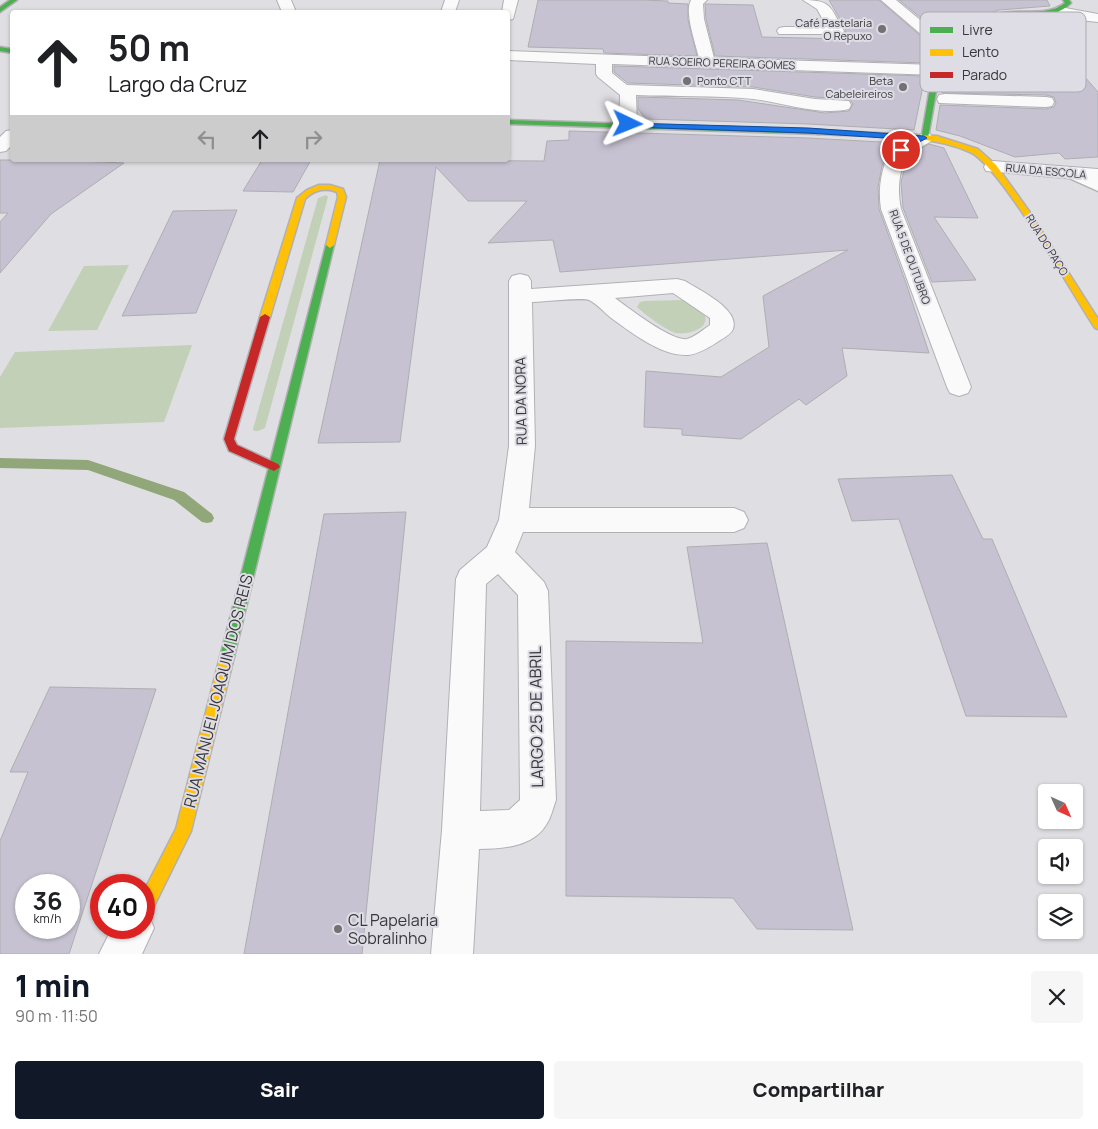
<!DOCTYPE html>
<html lang="pt">
<head>
<meta charset="utf-8">
<style>
  body { margin:0; font-family:Manrope,sans-serif; background:#f6f6f6; color:#202124; height:100vh; display:flex; flex-direction:column; font-size:19px; white-space:nowrap }
  * { box-sizing:border-box; margin:0 }
  p { font-size:16px; color:#757577 }
  .icon { flex:none; width:28px; height:28px; fill:none; stroke:currentColor; stroke-width:2; stroke-linecap:round; stroke-linejoin:round }
  .map { position:relative; height:954px; overflow:hidden }
  .details { display:flex; flex-direction:column; background:#fff; flex:1 }
  .details>* { flex:none }
  .banner { position:absolute; left:10px; top:10px; width:500px; height:152px; border-radius:5px; box-shadow:0 1px 4px #0004; background:#fff; color:#202124; overflow:hidden }
  .needle { width:32px; rotate:135deg }
  .fabs { position:absolute; left:1038px; top:784px; display:grid; gap:10px }
  .fabs a { display:grid; place-items:center; width:45px; height:45px; border-radius:5px; background:#fff; box-shadow:0 1px 4px #0004; font-size:25px }
  .speed { position:absolute; left:15px; top:874px; display:flex; gap:10px; font-size:25px; font-weight:700; text-align:center }
  .speed>* { display:grid; place-content:center; width:65px; height:65px; border-radius:50%; background:#fff; box-shadow:0 1px 4px #0004; line-height:1 }
  .speed small { font-size:12px; font-weight:400 }
  .speed .limit { border:8px solid #d22; background:#fff; color:#111 }
  .pin { position:absolute; display:grid; place-items:center; width:42px; height:42px; color:#fff; margin:-21px; border:2px solid #fff; border-radius:50%; box-shadow:0 1px 5px #0007 }
  .me { position:absolute; width:55px; margin:-28px; rotate:92deg; stroke-linejoin:round; filter:drop-shadow(0 0 4px #0008) }
  .turn { display:flex; align-items:center; gap:18px; height:105px; padding:0 15px; font-size:22px }
  .turn .icon { width:65px; height:65px; stroke-width:2.5 }
  .turn b { display:block; font-size:35px; line-height:42px }
  .lanes { display:flex; align-items:center; height:48px; padding:0 15px; background:#0003; justify-content:center; gap:25px; direction:ltr }
  .lanes .off { opacity:.35 }
  .round { display:grid; place-items:center; flex:none; width:52px; height:52px; border-radius:5px; background:#f6f6f6 }
  .overview { display:flex; align-items:center; justify-content:space-between; height:85px; padding:0 15px }
  h1 { font-size:30px; font-weight:800; line-height:38px; color:#111827 }
  .button { display:flex; gap:10px; margin-top:auto; padding:10px 15px }
  .button a { flex:1; height:58px; border-radius:5px; background:#111827; color:#fff; font-size:20px; font-weight:800; line-height:58px; text-align:center }
  .button a+a { background:#f6f6f6; color:#202124 }
  .map>svg:first-child { display:block }
</style>
</head>
<body>
<div class="map">
<svg width="1098" height="954" viewBox="0 0 1098 954">
  <rect width="100%" height="100%" fill="#dfdfe3"/>
  <g fill="#c3d0b8">
    <polygon points="326,195 328,197 265,428 258,431 254,431 253,429 318,198"/>
    <polygon points="129,265 97,330 48,331 84,266"/>
    <path d="M683 300C690 304 702 309 705 316 709 330 686 335 676 333 667 331 644 314 637 307L640 302 645 301Z"/>
    <polygon points="192,345 164,422 0,428 0,377 15,352"/>
  </g>
  <g fill="none" stroke-linecap="round" stroke-linejoin="round">
    <polygon fill="#91a679" fill-rule="evenodd" points="0,458 88,460 184,492 212,514 214,518 212,522 207,523 202,522 174,500 88,470 0,468"/>
  </g>
  <g fill="#c6c2d1" stroke="#aeaeb1" fill-rule="evenodd">
    <polygon points="538,0 641,0 668,1 668,3 688,4 688,20 697,56 604,53 603,49 528,47"/>
    <polygon points="829,0 879,0 931,45 927,63 715,56 706,19 705,4 753,5 762,37 846,39 844,35 846,30"/>
    <polygon points="899,0 1047,0 1050,6 999,10 966,21 942,35"/>
    <polygon points="1058,17 1077,22 1084,76 1098,92 1098,157 1065,159 1059,153 1015,157 960,136 936,130 940,105 1046,109 1054,107 1056,103 1054,97 1046,95 942,93 949,49 982,29 1002,21"/>
    <polygon points="614,66 925,76 914,130 808,124 646,119 638,109 638,97 738,100 825,113 849,111 853,104 849,99 815,97 753,87 628,83 614,72"/>
    <polygon points="569,131 808,138 899,143 891,146 888,151 882,166 878,187 879,209 906,283 929,353 842,348 847,376 806,405 799,399 741,439 682,435 682,429 644,427 646,371 721,377 769,347 763,296 848,250 560,272 553,240 488,243 527,201 468,201 436,167 400,442 318,443 380,160 544,161 547,141 569,140"/>
    <polygon points="929,144 944,148 978,218 934,217 976,280 932,282 903,208 901,182 908,156"/>
    <polygon points="0,160 52,160 124,163 51,214 0,273 0,222 8,213 0,213"/>
    <polygon points="262,160 311,160 293,192 243,191"/>
    <polygon points="237,210 196,313 122,316 173,211"/>
    <polygon points="952,475 983,539 992,539 1067,717 966,716 899,519 852,521 838,479"/>
    <polygon points="406,512 362,954 244,954 324,514"/>
    <polygon points="767,543 853,930 757,929 733,898 566,896 566,641 703,643 687,547"/>
    <path d="M50 687 156 689 69 954H0V841L28 772H10ZM26 885H69V928H26Z"/>
  </g>
  <g fill="none" stroke-linecap="round" stroke-linejoin="round">
    <defs>
      <polygon id="lane" points="1075,169 1098,179 1098,191 1069,178 1066,174 1069,170"/>
      <g id="street">
        <polygon points="277,0 291,0 296,12 282,12"/>
        <polygon points="445,0 459,0 455,12 441,12"/>
        <polygon points="504,0 518,0 513,19 508,20 508,12 502,12"/>
        <path d="M691 0H707L703 4 704 19 714 58 937 65 943 67 945 70 943 73 937 75 612 64V73L627 85 753 89 815 99 849 101 851 105 849 109C818 116 783 102 753 99 714 95 675 97 636 95L637 125 634 129 628 130 622 129 619 125 620 95 598 77 596 74V64L508 60V51L699 58C696 44 684 12 691 0Z"/>
        <path d="M803 0C833 0 830 8 844 31L842 34H779L777 31 779 28 784 27H827L817 9Z"/>
        <polygon points="881,0 896,0 947,42 950,45 947,48 937,48"/>
        <polygon points="1060,7 1098,14 1098,22 1079,20 1055,14 1053,11 1055,8"/>
        <polygon points="945,94 1046,97 1052,98 1054,102 1052,106 1046,107 939,103 937,99 939,95"/>
        <polygon points="12,130 12,145 6,151 0,152 0,137 6,131"/>
        <path d="M924 133 930 134 933 138 930 142 906 155C899 174 897 189 901 209L971 387 968 393 959 396 950 393 947 387 881 209C878 188 881 172 889 152L892 148Z"/>
        <polygon points="993,161 1098,169 1098,181 986,171 984,167 986,163"/>
        <path d="M520 274 528 276 531 281V289L677 279 685 281C699 290 740 309 733 329 731 335 721 339 716 343 708 348 698 354 688 355 662 357 629 331 610 317 604 312 596 303 589 300 581 297 543 302 532 302L535 446 529 508H734L744 512 748 520 744 528 734 532H523L515 552 544 582 548 591 556 800C553 808 551 818 546 825 533 847 501 849 479 849L473 954H431L442 830 456 579 460 570 487 547 499 520 509 446V281L512 276ZM673 293 710 318V325C704 329 695 337 687 339 672 342 627 307 615 298ZM498 574 518 595 520 800 509 810 480 811 486 584Z"/>
        <polygon points="144,912 148,914 154,928 142,954 99,954 112,928 144,928"/>
      </g>
      <g id="fast">
        <polygon points="10,0 17,0 0,12 0,7"/>
        <path d="M1063 0H1069L1071 3C1051 23 1024 11 1000 17 979 22 961 35 944 46L928 138 921 140 937 47 940 44C959 31 979 17 1002 13 1024 9 1046 17 1065 3Z"/>
        <polygon points="0,47 12,49 12,53 0,51"/>
        <polygon points="508,120 820,130 824,132 820,134 508,124"/>
        <polygon points="330,242 334,245 234,657 232,661 227,663 222,661 220,657 326,245"/>
      </g>
      <g id="slow">
        <path d="M817 130 937 136 978 149 996 165 1029 211 1098 319V329L1095 328C1073 295 1000 165 970 152 927 133 868 137 820 134H817Z"/>
        <path d="M319 185H330L343 189 346 197 334 245 330 248 326 245 338 197 337 192C324 187 314 190 305 199L270 317 265 320 262 319 260 317 297 198 307 190Z"/>
        <polygon points="227,651 232,653 234,657 191,831 150,914 144,916 144,891 176,829 220,657 222,653"/>
      </g>
      <polygon id="jam" points="265,314 270,317 234,439 237,445 278,464 280,467 274,471 229,451 224,439 260,317"/>
    </defs>
    <use href="#lane" stroke="#b1b0b4" stroke-width="3"/>
    <use href="#street" stroke="#b1b0b4" stroke-width="2"/>
    <use href="#fast" stroke="#b1b0b4" stroke-width="3"/>
    <use href="#slow" stroke="#b1b0b4" stroke-width="3"/>
    <use href="#jam" stroke="#b1b0b4" stroke-width="3"/>
    <use href="#lane" fill="#fafafb" fill-rule="evenodd"/>
    <use href="#street" fill="#fafafb" fill-rule="evenodd"/>
    <use href="#fast" fill="#4caf50" fill-rule="evenodd"/>
    <use href="#slow" fill="#ffc107" fill-rule="evenodd"/>
    <use href="#jam" fill="#c62828" fill-rule="evenodd"/>
  </g>
  <polygon fill="#1a73e8" stroke="#114b97" points="626,123 808,128 924,136 927,138 901,152 898,151 898,148 915,140 808,133 628,127 626,126"/>
  <g fill="#727275" stroke="#dedde5" stroke-width="2">
    <circle cx="882" cy="29" r="5"/>
    <circle cx="687" cy="81" r="5"/>
    <circle cx="903" cy="87" r="5"/>
    <circle cx="338" cy="929" r="5"/>
  </g>
  <g text-anchor="middle" stroke-width="4" stroke-linejoin="round" paint-order="stroke">
    <g font-size="11" fill="#38373a" stroke="#dedde5" text-anchor="end">
      <text x="872" y="27">Café Pastelaria<tspan x="872" dy="13">O Repuxo</tspan></text>
      <text x="697" y="85" text-anchor="start">Ponto CTT</text>
      <text x="893" y="85">Beta<tspan x="893" dy="13">Cabeleireiros</tspan></text>
    </g>
    <g font-size="11" fill="#38373a" stroke="#dedde5">
      <text transform="translate(722 63) rotate(2)" y="4">RUA SOEIRO PEREIRA GOMES</text>
      <text transform="translate(1046 171) rotate(5)" y="4">RUA DA ESCOLA</text>
      <text transform="translate(1047 245) rotate(58)" y="4">RUA DO PAÇO</text>
      <text transform="translate(910 257) rotate(70)" y="4">RUA 5 DE OUTUBRO</text>
    </g>
    <g font-size="14" fill="#38373a" stroke="#dedde5">
      <text transform="translate(521 401) rotate(-91)" y="5">RUA DA NORA</text>
    </g>
    <g font-size="16" fill="#38373a" stroke="#dedde5">
      <text transform="translate(218 691) rotate(-76)" y="6">RUA MANUEL JOAQUIM DOS REIS</text>
      <text transform="translate(536 717) rotate(-91)" y="6">LARGO 25 DE ABRIL</text>
    </g>
    <g font-size="16" fill="#38373a" stroke="#dedde5" text-anchor="start">
      <text x="348" y="926">CL Papelaria<tspan x="348" dy="18">Sobralinho</tspan></text>
    </g>
  </g>
  <rect x="920" y="12" width="166" height="80" rx="8" fill="#dedde5" stroke="#acabb2" stroke-width="1"/>
  <rect x="930" y="27" width="23" height="6" fill="#4caf50"/>
  <rect x="930" y="49" width="23" height="7" fill="#ffc107"/>
  <rect x="930" y="72" width="23" height="6" fill="#c62828"/>
  <g font-size="14" fill="#38373a">
    <text x="962" y="35">Livre</text>
    <text x="962" y="57">Lento</text>
    <text x="962" y="80">Parado</text>
  </g>
</svg>
<div class="fabs">
<a><svg class="needle" viewBox="-14 -14 28 28"><path d="M0-13l5 13h-10z" fill="#e53935"/><path d="M0 13l5-13h-10z" fill="#757577"/></svg></a>
<a><svg class="icon" aria-label="sound" viewBox="0 0 24 24"><path d="M4 9h4l5-4v14l-5-4H4zM17 9q2 3 0 6"/></svg></a>
<a><svg class="icon" aria-label="layers" viewBox="0 0 24 24"><path d="M12 4l9 5-9 5-9-5zM3 14l9 5 9-5"/></svg></a>
</div>
<div class="speed"><div>36<small>km/h</small></div><div class="limit">40</div></div>
<div class="pin" style="left:901px;top:150px;background:#d93025"><svg class="icon" aria-label="arrive" viewBox="0 0 24 24"><path d="M6 21V4h12l-3 4 3 4H6"/></svg></div>
<svg class="me" style="left:628px;top:124px" viewBox="-20 -20 40 40"><path d="M0-17L14 15 0 8-14 15z" fill="#1a73e8" stroke="#fff" stroke-width="4"/></svg>
<div class="banner">
<div class="turn"><svg class="icon" aria-label="ahead" viewBox="0 0 24 24"><path d="M12 20V5M6 11l6-6 6 6"/></svg><div><b>50 m</b>Largo da Cruz</div></div>
<div class="lanes"><svg class="icon off" aria-label="left" viewBox="0 0 24 24"><path d="M17 20v-9H6M10 6l-5 5 5 5"/></svg><svg class="icon" aria-label="ahead" viewBox="0 0 24 24"><path d="M12 20V5M6 11l6-6 6 6"/></svg><svg class="icon off" aria-label="right" viewBox="0 0 24 24"><path d="M7 20v-9h11M14 6l5 5-5 5"/></svg></div>
</div>
</div>
<section class="details">
<div class="overview"><div><h1>1 min</h1><p>90 m · 11:50</p></div><a class="round"><svg class="icon" aria-label="close" viewBox="0 0 24 24"><path d="M6 6l12 12M18 6L6 18"/></svg></a></div>
<div class="button"><a>Sair</a><a>Compartilhar</a></div>
</section>
</body>
</html>
